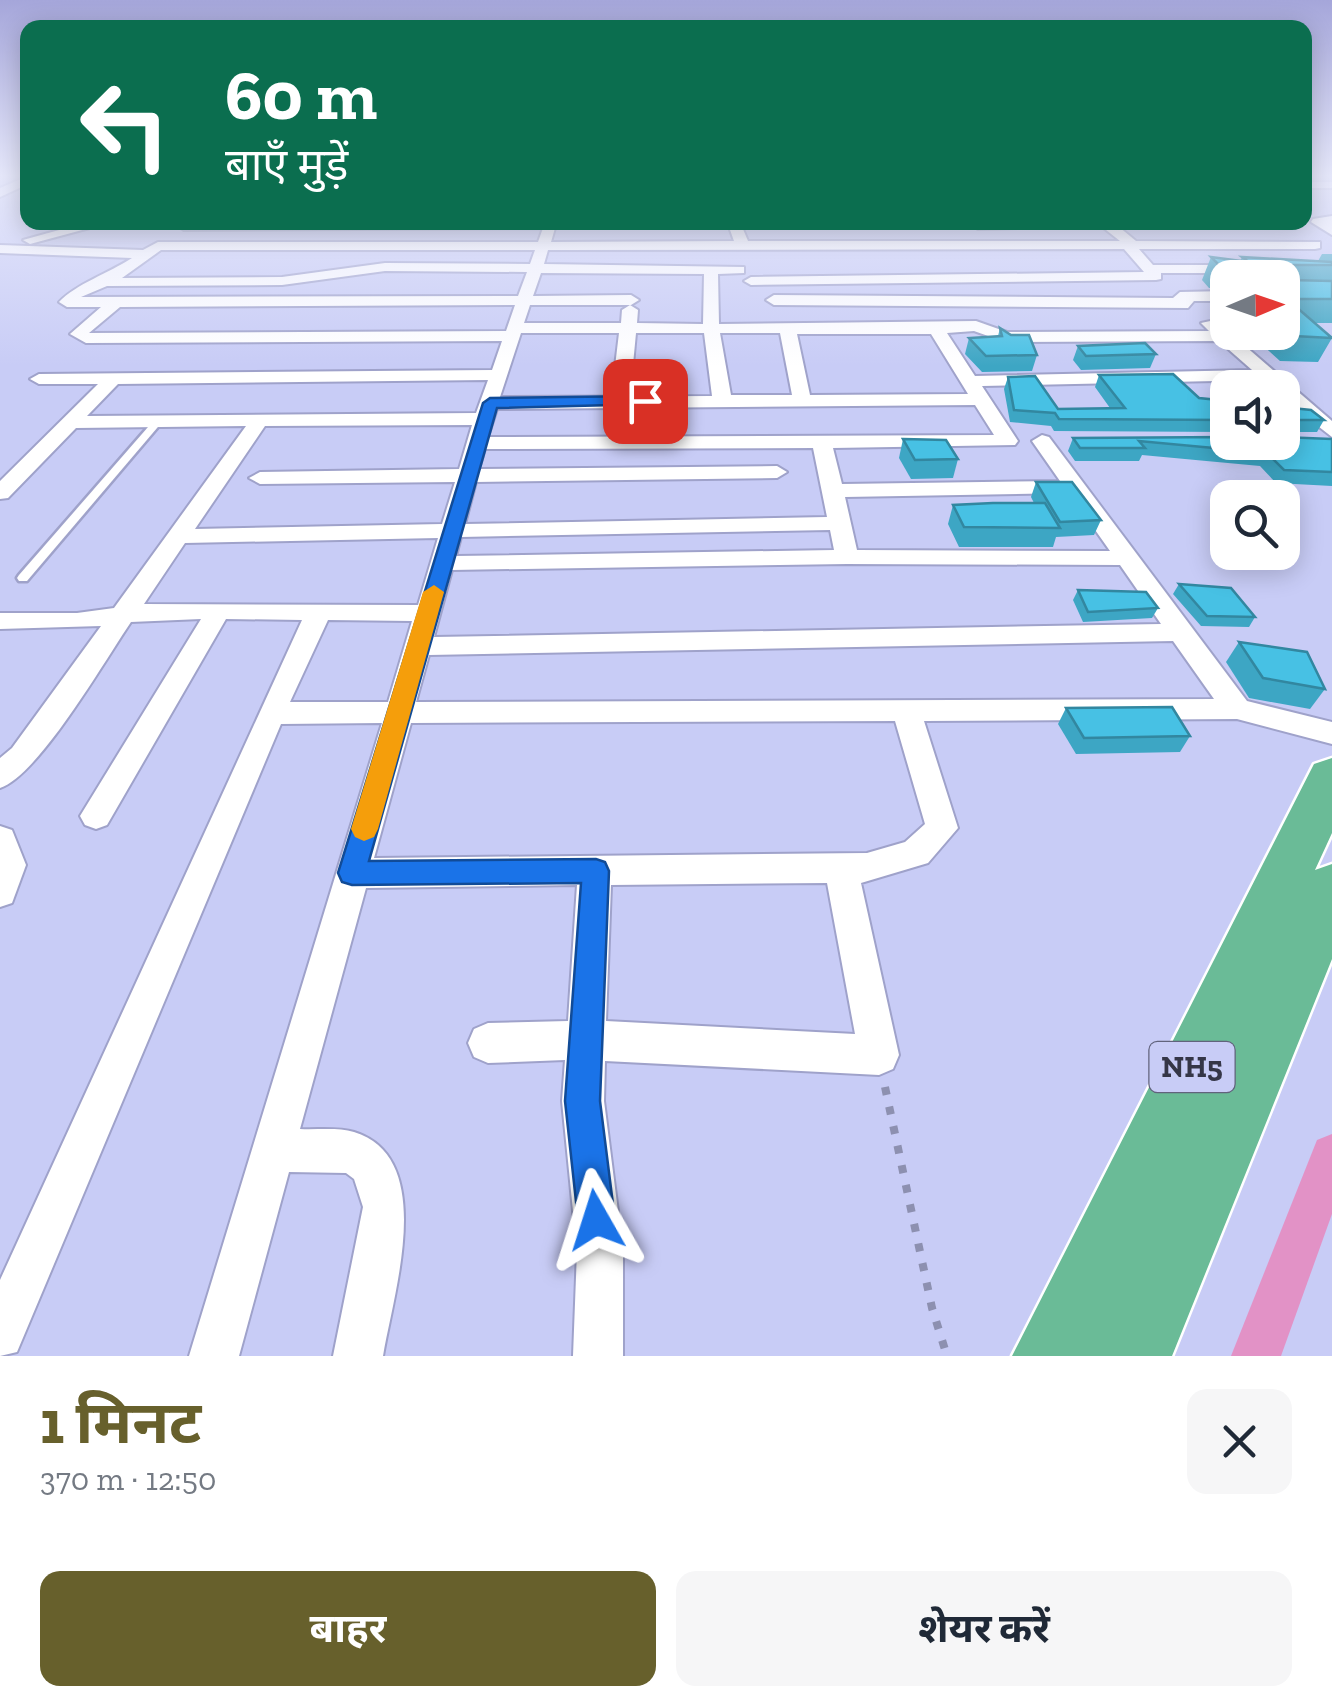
<!DOCTYPE html>
<html lang="hi">
<head>
<meta charset="utf-8">
<style>
  body { margin:0; font-family:"Zilla Slab","Noto Sans Devanagari",serif; background:#f6f6f7; color:#1f2937; height:100vh; display:flex; flex-direction:column; font-size:38px; white-space:nowrap }
  * { box-sizing:border-box; margin:0 }
  p { font-size:32px; color:#747a83 }
  .icon { flex:none; width:55px; height:55px; fill:none; stroke:currentColor; stroke-width:2; stroke-linecap:round; stroke-linejoin:round }
  .map { position:relative; height:1356px; overflow:hidden }
  .side { display:flex; flex-direction:column; background:#fff; flex:1 }
  .side>* { flex:none }
  .hud { position:absolute; left:20px; top:20px; width:1292px; height:210px; border-radius:20px; box-shadow:0 5px 25px #0003; background:#0b6e4f; color:#fff; overflow:hidden }
  .needle { width:65px; rotate:88deg }
  .controls { position:absolute; left:1210px; top:260px; display:grid; gap:20px }
  .controls a { display:grid; place-items:center; width:90px; height:90px; border-radius:20px; background:#fff; box-shadow:0 5px 25px #0003; font-size:50px }
  .pin { position:absolute; display:grid; place-items:center; width:85px; height:85px; color:#fff; margin:-42px; border-radius:20px; box-shadow:0 5px 15px #0006 }
  .me { position:absolute; width:110px; margin:-55px; rotate:354deg; stroke-linejoin:round; filter:drop-shadow(0 0 8px #0008) }
  .turn { display:flex; align-items:center; gap:35px; height:210px; padding:0 40px; font-size:45px }
  .turn .icon { width:130px; height:130px; stroke-width:2.5 }
  .turn b { display:block; font-size:70px; line-height:85px }
  .round { display:grid; place-items:center; flex:none; width:105px; height:105px; border-radius:20px; background:#f6f6f7 }
  .overview { display:flex; align-items:center; justify-content:space-between; height:170px; padding:0 40px }
  h1 { font-size:60px; font-weight:700; line-height:75px; color:#67602c }
  .button { display:flex; gap:20px; margin-top:auto; padding:20px 40px }
  .button a { flex:1; height:115px; border-radius:20px; background:#67602c; color:#fff; font-size:40px; font-weight:700; line-height:115px; text-align:center }
  .button a+a { background:#f6f6f7; color:#1f2937 }
  .map>svg:first-child { display:block }
</style>
</head>
<body>
<div class="map">
<svg width="1332" height="1356" viewBox="0 0 1332 1356">
  <rect width="100%" height="100%" fill="#c8ccf6"/>
  <g fill="none" stroke-linecap="round" stroke-linejoin="round">
    <polygon fill="#e292c6" fill-rule="evenodd" points="1332,1134 1332,1214 1281,1356 1231,1356 1317,1140"/>
    <defs>
      <polygon id="service" points="155,419 163,421 27,581 19,581 17,578 19,575"/>
      <g id="minor">
        <polygon points="28,176 28,184 0,197 0,188"/>
        <rect x="1305" y="182" width="27" height="6"/>
        <polygon points="1332,216 1332,235 1311,222 1313,219"/>
        <polygon points="88,222 112,222 30,244 23,240"/>
        <path d="M183 222H740L748 241H1120L1101 226 978 229 972 225 1113 222 1136 241 1320 242V248L1315 249H1139L1153 265H1244L1251 269 1244 273H1161V279L1156 280 751 285 744 281 751 277 1144 272 1124 249 548 250 544 264 744 267V273L718 274 719 324 976 321 1007 332 1209 331 1201 323 1215 320 1332 421V437L1282 398V388H1271L1263 380 982 386 1018 441 1015 445 833 448 842 484 1060 481 1032 441 1042 435 1049 437 1247 701 1332 722V744L1237 719 924 721 958 828 928 863 861 883 899 1055 893 1069 879 1075 605 1061 604 1101 623 1251V1356H573L577 1251 562 1101 565 1060 488 1063 474 1057 468 1043 474 1029 488 1023 568 1021 577 885 366 888 300 1129C317 1130 338 1127 354 1132 438 1158 393 1294 383 1356H333L363 1207 354 1179 346 1173 289 1172 239 1356H189L382 723 281 724 17 1352 0 1356V1280L302 620 226 619 107 825 96 829 85 825 80 816 201 619 131 622C105 660 39 775 0 788V758L12 748 101 626 0 629V613H77L114 608 246 426 76 428 8 498 0 499V481L98 384H39L30 379 39 374 492 370 502 341 86 343 70 334 101 307H67L59 302C76 284 109 273 132 258L0 253V245L143 250 158 242H538L543 228 184 230 178 226ZM729 227 734 241 551 242 555 228ZM161 250H535L530 264 385 263 282 277 122 278ZM385 271 527 272 518 296 81 297 107 286 282 285ZM541 273 704 274 703 324 637 323 638 310 630 305 622 310 621 323H524L530 305H631L639 300 631 295 533 296ZM515 305 506 331 89 333 120 307ZM974 331 1005 342 1219 341 1252 370 975 376 947 333ZM521 333H619L614 375 623 380 632 375 636 333H704L712 396 500 397ZM720 333H780L792 395H731ZM797 334H931L968 394 810 395ZM488 380 476 413 87 416 118 384ZM975 405 994 435 488 437 497 409ZM472 425 459 469 260 472 249 478 260 484 455 482 442 524 195 529 265 426ZM813 448 827 517 465 524 476 482 777 478 787 472 777 466 479 469 485 449ZM1069 493 1110 551 857 550 845 497ZM830 530 834 550 456 556 461 537ZM438 538 418 605 144 604 185 543ZM847 564 1120 565 1161 624 434 637 452 570ZM328 620 412 621 388 702H290ZM1173 641 1214 699 416 702 429 655ZM895 721 925 824 905 842 867 853 374 858 411 723ZM827 883 855 1034 606 1021 611 885Z"/>
        <polygon points="1228,291 1228,301 1194,301 1188,308 774,305 766,300 774,295 1173,298 1180,292"/>
        <polygon points="0,826 12,830 26,865 12,903 0,907"/>
      </g>
      <polygon id="trunk" points="1332,758 1332,833 1315,870 1332,864 1332,959 1172,1356 1012,1356 1314,764"/>
    </defs>
    <use href="#service" stroke="#9fa2ca" stroke-width="5"/>
    <use href="#minor" stroke="#9fa2ca" stroke-width="4"/>
    <use href="#trunk" stroke="#fff" stroke-width="5"/>
    <polyline stroke="#8d90b0" stroke-width="8" stroke-dasharray="8 12" stroke-linecap="butt" points="885,1087 932,1308 947,1356"/>
    <use href="#service" fill="#fff" fill-rule="evenodd"/>
    <use href="#minor" fill="#fff" fill-rule="evenodd"/>
    <use href="#trunk" fill="#6abb97" fill-rule="evenodd"/>
  </g>
  <g fill="#3da6c4">
    <polygon points="1322,254 1332,254 1332,323 1315,323 1332,338 1318,362 1280,361 1248,332 1282,332 1282,278 1228,278 1228,288 1209,288 1202,280 1211,257 1240,261 1242,257 1318,261"/>
    <polygon points="1228,296 1228,314 1222,309"/>
    <polygon points="1000,328 1037,355 1032,371 982,372 965,354 969,338 998,336"/>
    <polygon points="1078,346 1156,354 1150,368 1081,370 1073,360"/>
    <polygon points="1099,375 1199,398 1228,401 1228,432 1054,431 1051,426 1010,422 1004,389 1008,377 1058,409 1110,408 1095,387"/>
    <polygon points="1282,407 1324,420 1317,432 1282,432"/>
    <polygon points="1073,438 1332,439 1332,486 1276,483 1260,466 1142,455 1139,461 1075,461 1068,451"/>
    <polygon points="903,439 958,459 953,478 911,479 899,458"/>
    <polygon points="1036,482 1101,520 1094,535 1056,537 1053,547 959,547 948,524 953,505 1034,503 1031,497"/>
    <polygon points="1179,584 1255,617 1249,627 1201,626 1173,594"/>
    <polygon points="1078,590 1158,608 1152,618 1083,622 1073,600"/>
    <polygon points="1239,642 1325,689 1310,709 1249,698 1226,662"/>
    <polygon points="1066,708 1190,736 1180,752 1076,754 1058,724"/>
  </g>
  <g fill="#47c1e4" stroke="#3287a0" stroke-width="2.5">
    <polygon points="1211,257 1249,262 1242,257 1332,262 1332,265 1293,265 1290,268 1291,280 1332,281 1332,299 1287,299 1332,338 1294,336 1282,327 1282,278 1242,278 1241,266 1219,265"/>
    <polygon points="1000,328 1011,335 1029,335 1037,355 986,356 969,338 1002,336"/>
    <polygon points="1145,343 1156,354 1086,356 1078,346"/>
    <polygon points="1173,374 1199,398 1228,401 1228,420 1059,419 1055,413 1014,410 1008,377 1035,376 1058,409 1125,408 1099,375"/>
    <polygon points="1282,407 1311,410 1324,420 1289,420 1285,425 1282,426"/>
    <polygon points="1228,437 1228,442 1282,442 1282,437 1332,439 1332,472 1284,470 1267,453 1139,441 1145,448 1080,448 1073,438"/>
    <polygon points="903,439 946,440 958,459 915,460"/>
    <polygon points="1036,482 1072,482 1101,520 1060,522"/>
    <polygon points="993,503 1045,503 1060,528 964,527 953,505"/>
    <polygon points="1179,584 1231,588 1255,617 1207,616"/>
    <polygon points="1078,590 1146,592 1158,608 1088,612"/>
    <polygon points="1239,642 1307,652 1325,689 1263,678"/>
    <polygon points="1172,707 1190,736 1084,738 1066,708"/>
  </g>
  <linearGradient id="sky" x2="0" y2="1"><stop stop-color="#a5a6da"/><stop offset="0.48" stop-color="#e6e8fb"/><stop offset="1" stop-color="#e6e8fb" stop-opacity="0"/></linearGradient>
  <rect width="1332" height="366" fill="url(#sky)"/>
  <polygon fill="#1a73e8" stroke="#114b97" stroke-width="2.5" points="645,396 650,398 650,404 497,408 369,861 596,859 605,862 609,871 600,1101 615,1220 610,1233 596,1238 583,1233 578,1220 565,1101 581,883 352,885 342,882 338,873 483,403 490,398"/>
  <polygon fill="#f59e0b" points="434,585 444,592 378,829 374,837 364,841 355,837 351,829 423,592"/>
  <g text-anchor="middle" stroke-width="10" stroke-linejoin="round" paint-order="stroke">
    <rect fill="#c8ccf6" stroke="#61637c" stroke-width="2.5" x="1149.5" y="1042" width="85" height="50" rx="8"/>
    <g font-size="30" font-weight="bold" fill="#353647">
      <text x="1192" y="1077">NH5</text>
    </g>
  </g>
</svg>
<div class="controls">
<a><svg class="needle" viewBox="-14 -14 28 28"><path d="M0-13l5 13h-10z" fill="#e53935"/><path d="M0 13l5-13h-10z" fill="#747a83"/></svg></a>
<a><svg class="icon" aria-label="sound" viewBox="0 0 24 24"><path d="M4 9h4l5-4v14l-5-4H4zM17 9q2 3 0 6"/></svg></a>
<a><svg class="icon" aria-label="search" viewBox="0 0 24 24"><circle cx="10" cy="10" r="6"/><path d="M15 15l6 6"/></svg></a>
</div>
<div class="pin" style="left:645px;top:401px;background:#d93025"><svg class="icon" aria-label="arrive" viewBox="0 0 24 24"><path d="M6 21V4h12l-3 4 3 4H6"/></svg></div>
<svg class="me" style="left:596px;top:1220px" viewBox="-20 -20 40 40"><path d="M0-17L14 15 0 8-14 15z" fill="#1a73e8" stroke="#fff" stroke-width="4"/></svg>
<div class="hud">
<div class="turn"><svg class="icon" aria-label="left" viewBox="0 0 24 24"><path d="M17 20v-9H6M10 6l-5 5 5 5"/></svg><div><b>60 m</b>बाएँ मुड़ें</div></div>
</div>
</div>
<section class="side">
<div class="overview"><div><h1>1 मिनट</h1><p>370 m · 12:50</p></div><a class="round"><svg class="icon" aria-label="close" viewBox="0 0 24 24"><path d="M6 6l12 12M18 6L6 18"/></svg></a></div>
<div class="button"><a>बाहर</a><a>शेयर करें</a></div>
</section>
</body>
</html>
